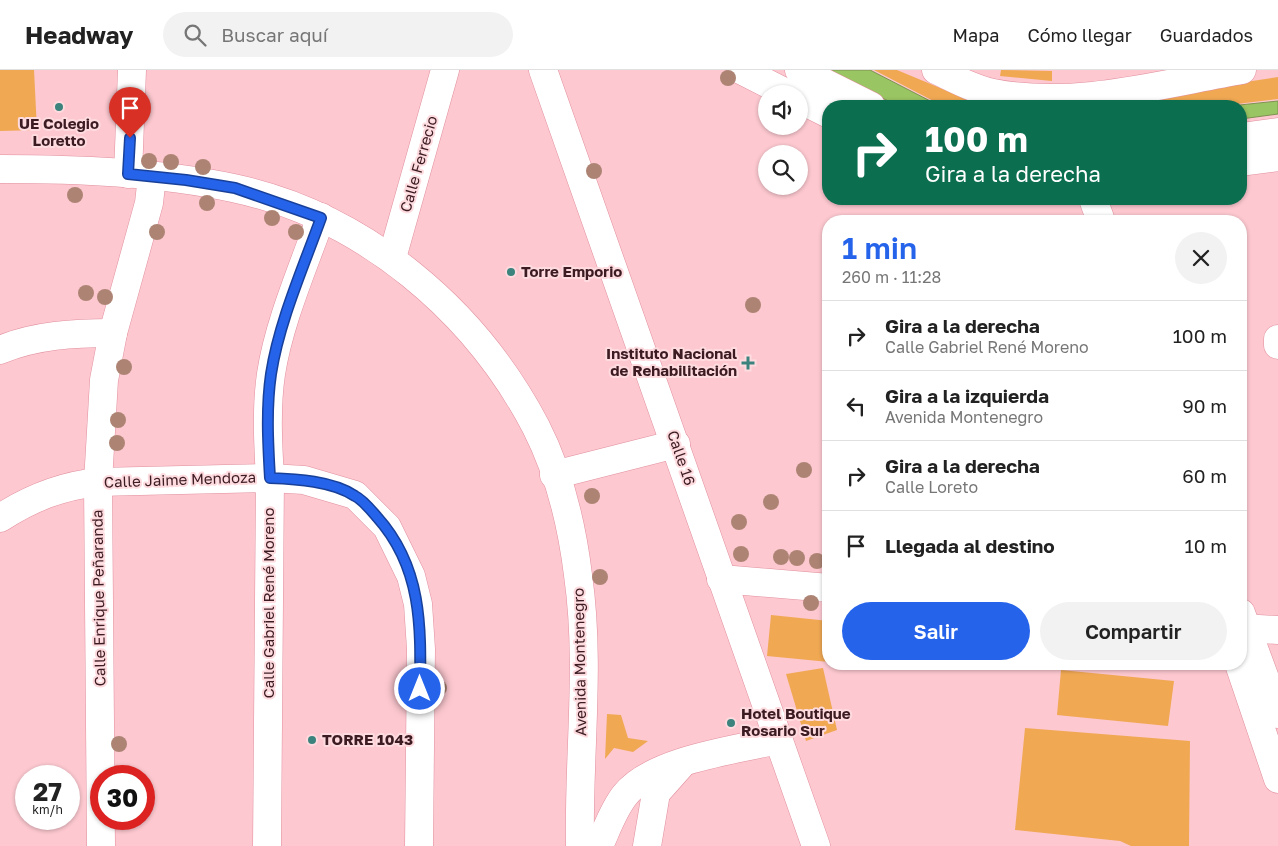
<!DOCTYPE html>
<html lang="es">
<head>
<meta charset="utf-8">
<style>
  body { margin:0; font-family:"Golos Text",sans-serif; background:#f2f2f2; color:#222; height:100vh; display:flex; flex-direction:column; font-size:19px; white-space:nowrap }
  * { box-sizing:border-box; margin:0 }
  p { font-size:16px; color:#767676 }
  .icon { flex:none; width:28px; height:28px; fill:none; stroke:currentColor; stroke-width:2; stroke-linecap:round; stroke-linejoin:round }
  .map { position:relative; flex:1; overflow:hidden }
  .drawer { position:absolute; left:822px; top:145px; width:425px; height:455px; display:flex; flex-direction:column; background:#fff; border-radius:20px; box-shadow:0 1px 4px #0004 }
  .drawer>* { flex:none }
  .top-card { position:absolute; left:822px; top:30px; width:425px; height:105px; border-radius:20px; box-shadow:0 1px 4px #0004; background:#0b6e4f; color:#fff; overflow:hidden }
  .tools { position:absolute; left:758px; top:15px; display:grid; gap:10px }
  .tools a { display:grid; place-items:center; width:50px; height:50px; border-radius:50%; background:#fff; box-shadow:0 1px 4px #0004; font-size:25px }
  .speed { position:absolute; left:15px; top:695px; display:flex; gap:10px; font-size:25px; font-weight:700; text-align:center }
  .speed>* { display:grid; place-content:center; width:65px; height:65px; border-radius:50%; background:#fff; box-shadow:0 1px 4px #0004; line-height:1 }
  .speed small { font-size:12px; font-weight:400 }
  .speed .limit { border:8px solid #d22; background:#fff; color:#111 }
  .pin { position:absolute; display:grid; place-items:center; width:42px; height:42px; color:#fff; margin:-51px -21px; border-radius:50% 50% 50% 0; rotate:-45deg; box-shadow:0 0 5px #0007 }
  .pin .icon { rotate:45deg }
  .me { position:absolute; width:55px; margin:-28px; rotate:0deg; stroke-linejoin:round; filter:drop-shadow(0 0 4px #0008) }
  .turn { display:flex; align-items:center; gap:18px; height:105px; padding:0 20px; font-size:22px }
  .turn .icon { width:65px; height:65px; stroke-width:2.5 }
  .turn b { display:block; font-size:35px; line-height:42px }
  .round { display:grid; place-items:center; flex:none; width:52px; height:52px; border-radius:26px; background:#f2f2f2 }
  .summary { display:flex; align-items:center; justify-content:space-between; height:85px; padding:0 20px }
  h1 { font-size:30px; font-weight:600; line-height:38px; color:#2563eb }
  .button { display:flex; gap:10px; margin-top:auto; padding:10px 20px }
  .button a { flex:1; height:58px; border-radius:30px; background:#2563eb; color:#fff; font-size:20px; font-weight:600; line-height:58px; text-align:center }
  .button a+a { background:#f2f2f2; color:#222 }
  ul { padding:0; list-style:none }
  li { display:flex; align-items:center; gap:15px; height:70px; padding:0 20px; border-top:1px solid #e0e0e0 }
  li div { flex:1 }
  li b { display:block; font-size:19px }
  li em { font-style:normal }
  header { display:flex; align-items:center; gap:30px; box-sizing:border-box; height:70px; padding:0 25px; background:#fff; border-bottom:1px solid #e0e0e0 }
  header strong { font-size:24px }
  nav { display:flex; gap:28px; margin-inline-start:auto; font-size:18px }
  .search { width:350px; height:45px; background:#f2f2f2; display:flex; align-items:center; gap:12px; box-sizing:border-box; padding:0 18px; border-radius:28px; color:#767676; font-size:19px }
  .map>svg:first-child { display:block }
</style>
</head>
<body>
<header>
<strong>Headway</strong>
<div class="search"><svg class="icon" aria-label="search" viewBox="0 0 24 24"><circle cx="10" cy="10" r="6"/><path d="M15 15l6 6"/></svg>Buscar aquí</div>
<nav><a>Mapa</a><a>Cómo llegar</a><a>Guardados</a></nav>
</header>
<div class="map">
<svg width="1278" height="776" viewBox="0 0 1278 776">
  <rect width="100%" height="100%" fill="#fdc8d0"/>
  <g fill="#f0a853">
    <polygon points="0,0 34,0 37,60 0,61"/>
    <polygon points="874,0 897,0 969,30 1008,36 943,36"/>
    <polygon points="1001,0 1052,1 1052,11 1000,6"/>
    <polygon points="1278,7 1278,29 1220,36 1087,36"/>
    <polygon points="771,545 829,551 829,592 767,586"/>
    <polygon points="823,598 837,660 806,671 786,604"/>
    <polygon points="1061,600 1174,611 1168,656 1057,645"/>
    <polygon points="607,644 621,645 628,668 648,671 633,682 614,678 605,689"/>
    <polygon points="1025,658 1190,671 1189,776 1131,776 1120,771 1015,760"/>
  </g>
  <g fill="#9ac563" stroke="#7e9250">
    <polygon points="827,0 870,0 940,36 898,36"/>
    <polygon points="1278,31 1278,44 1241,49 1241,36 1230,36"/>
  </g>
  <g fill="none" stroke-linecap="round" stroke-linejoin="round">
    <defs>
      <g id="minor">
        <polyline points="543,0 816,776"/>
        <path d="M936 0C953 8 973 19 993 23 1074 39 1161 14 1242 0"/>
        <path d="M0 99C77 99 158 102 233 118 364 146 475 240 536 357 559 402 572 456 578 505 591 595 578 686 580 776"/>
        <polyline points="128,104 132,0"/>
        <polyline points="1093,129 1101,151"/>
        <polyline points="392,188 445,0"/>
        <polyline points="1278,269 1278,275"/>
        <path d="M0 280C35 265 75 263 113 263"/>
        <polyline points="554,405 676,374"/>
        <path d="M0 448C31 428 61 416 98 412L270 408 304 410 355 425 387 457 411 506 418 534 421 579 419 776"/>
        <polyline points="721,509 829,518"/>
        <polyline points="1241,543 1278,644"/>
        <polyline points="1241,558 1278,560"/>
        <polyline points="1239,594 1278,709"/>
        <polyline points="101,776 98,412 104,310 113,263 149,133 152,106"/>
        <path d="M267 776 270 408C268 374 266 338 271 304 279 252 303 198 321 147"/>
        <path d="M599 776C607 759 613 740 625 725 653 690 735 680 778 670"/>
        <polyline points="647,776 656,723 680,696"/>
      </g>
      <g id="major">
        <polyline points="741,0 788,24"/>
        <polyline points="799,0 871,36"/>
        <polyline points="799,29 829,44"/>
        <polyline points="1241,67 1278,62"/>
        <polyline points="1241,92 1278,87"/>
      </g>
    </defs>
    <use href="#minor" stroke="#e18f9d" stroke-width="29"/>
    <use href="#major" stroke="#e18f9d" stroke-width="29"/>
    <use href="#minor" stroke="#fff" stroke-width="28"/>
    <use href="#major" stroke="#fff" stroke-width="28"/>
  </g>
  <g fill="#ad8474">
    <circle cx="728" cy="8" r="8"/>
    <circle cx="149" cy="91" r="8"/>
    <circle cx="171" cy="92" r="8"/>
    <circle cx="203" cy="97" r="8"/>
    <circle cx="594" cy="101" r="8"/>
    <circle cx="75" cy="125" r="8"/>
    <circle cx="207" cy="133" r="8"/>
    <circle cx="272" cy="148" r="8"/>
    <circle cx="157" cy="162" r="8"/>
    <circle cx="296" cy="162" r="8"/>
    <circle cx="86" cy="223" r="8"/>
    <circle cx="105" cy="227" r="8"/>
    <circle cx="753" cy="235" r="8"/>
    <circle cx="124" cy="297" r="8"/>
    <circle cx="118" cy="350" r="8"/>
    <circle cx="117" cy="373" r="8"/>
    <circle cx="804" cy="400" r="8"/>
    <circle cx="592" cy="426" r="8"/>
    <circle cx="771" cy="432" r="8"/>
    <circle cx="739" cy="452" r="8"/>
    <circle cx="741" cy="484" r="8"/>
    <circle cx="781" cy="487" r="8"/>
    <circle cx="797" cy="488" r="8"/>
    <circle cx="817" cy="491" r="8"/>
    <circle cx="600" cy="507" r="8"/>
    <circle cx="811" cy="533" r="8"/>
    <circle cx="439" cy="618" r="8"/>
    <circle cx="119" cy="674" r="8"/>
  </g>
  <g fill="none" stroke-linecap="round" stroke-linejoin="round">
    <defs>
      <path id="route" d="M130 68 128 104 186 110 235 118 321 148C303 198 279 252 271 304 266 338 268 374 270 408 296 409 333 411 355 426 363 430 371 440 377 447 422 497 421 556 420 619"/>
    </defs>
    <use href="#route" stroke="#184099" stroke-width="12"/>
    <use href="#route" stroke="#2563eb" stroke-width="9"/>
  </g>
  <g fill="#3c837e" stroke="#fedbdf" stroke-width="2">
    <circle cx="59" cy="37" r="5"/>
    <circle cx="511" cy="202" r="5"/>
    <path d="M745.5 285.5h5v5h5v5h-5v5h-5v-5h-5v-5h5z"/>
    <circle cx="731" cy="653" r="5"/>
    <circle cx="312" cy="670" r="5"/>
  </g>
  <g text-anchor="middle" stroke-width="4" stroke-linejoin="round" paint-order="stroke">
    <g font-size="15" font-weight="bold" fill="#3c1c22" stroke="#fedbdf" text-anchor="start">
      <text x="59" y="59" text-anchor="middle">UE Colegio<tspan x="59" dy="17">Loretto</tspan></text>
      <text x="521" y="207">Torre Emporio</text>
      <text x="737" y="289" text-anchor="end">Instituto Nacional<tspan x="737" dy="17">de Rehabilitación</tspan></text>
      <text x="741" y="649">Hotel Boutique<tspan x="741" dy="17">Rosario Sur</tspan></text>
      <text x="322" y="675">TORRE 1043</text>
    </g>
    <g font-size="15" fill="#3c1c22" stroke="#fedbdf">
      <text transform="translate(419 94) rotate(-74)" y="5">Calle Ferrecio</text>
      <text transform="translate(681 388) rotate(71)" y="5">Calle 16</text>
      <text transform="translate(180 410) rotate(-2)" y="5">Calle Jaime Mendoza</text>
      <text transform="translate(99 528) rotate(-91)" y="5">Calle Enrique Peñaranda</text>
      <text transform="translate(269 533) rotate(-90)" y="5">Calle Gabriel René Moreno</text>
      <text transform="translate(580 592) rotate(-91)" y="5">Avenida Montenegro</text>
    </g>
  </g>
</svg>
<div class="tools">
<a><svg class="icon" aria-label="sound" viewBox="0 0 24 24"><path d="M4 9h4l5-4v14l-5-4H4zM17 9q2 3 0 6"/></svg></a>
<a><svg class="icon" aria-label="search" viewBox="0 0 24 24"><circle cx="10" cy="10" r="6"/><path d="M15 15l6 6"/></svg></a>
</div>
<div class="speed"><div>27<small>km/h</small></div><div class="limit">30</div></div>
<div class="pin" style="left:130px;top:68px;background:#d93025"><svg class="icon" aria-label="arrive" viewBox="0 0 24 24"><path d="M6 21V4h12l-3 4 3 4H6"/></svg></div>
<svg class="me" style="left:420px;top:619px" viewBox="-20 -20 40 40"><circle r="17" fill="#2563eb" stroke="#fff" stroke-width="3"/><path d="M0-11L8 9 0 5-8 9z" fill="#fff"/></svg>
<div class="top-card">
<div class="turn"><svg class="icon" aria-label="right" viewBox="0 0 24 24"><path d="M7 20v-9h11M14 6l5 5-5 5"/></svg><div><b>100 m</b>Gira a la derecha</div></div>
</div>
<section class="drawer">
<div class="summary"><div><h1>1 min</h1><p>260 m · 11:28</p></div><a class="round"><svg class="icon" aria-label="close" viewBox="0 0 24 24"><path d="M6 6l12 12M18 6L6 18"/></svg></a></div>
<ul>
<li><svg class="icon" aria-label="right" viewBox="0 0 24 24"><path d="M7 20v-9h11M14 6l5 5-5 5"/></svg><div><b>Gira a la derecha</b><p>Calle Gabriel René Moreno</p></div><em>100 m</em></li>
<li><svg class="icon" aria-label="left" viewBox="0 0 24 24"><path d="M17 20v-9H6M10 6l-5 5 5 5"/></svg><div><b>Gira a la izquierda</b><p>Avenida Montenegro</p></div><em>90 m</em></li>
<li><svg class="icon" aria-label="right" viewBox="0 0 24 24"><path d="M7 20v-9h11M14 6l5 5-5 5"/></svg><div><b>Gira a la derecha</b><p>Calle Loreto</p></div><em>60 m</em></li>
<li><svg class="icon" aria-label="arrive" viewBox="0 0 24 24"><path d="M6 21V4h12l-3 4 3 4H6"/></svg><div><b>Llegada al destino</b></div><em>10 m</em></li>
</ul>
<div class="button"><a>Salir</a><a>Compartir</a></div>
</section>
</div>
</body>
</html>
